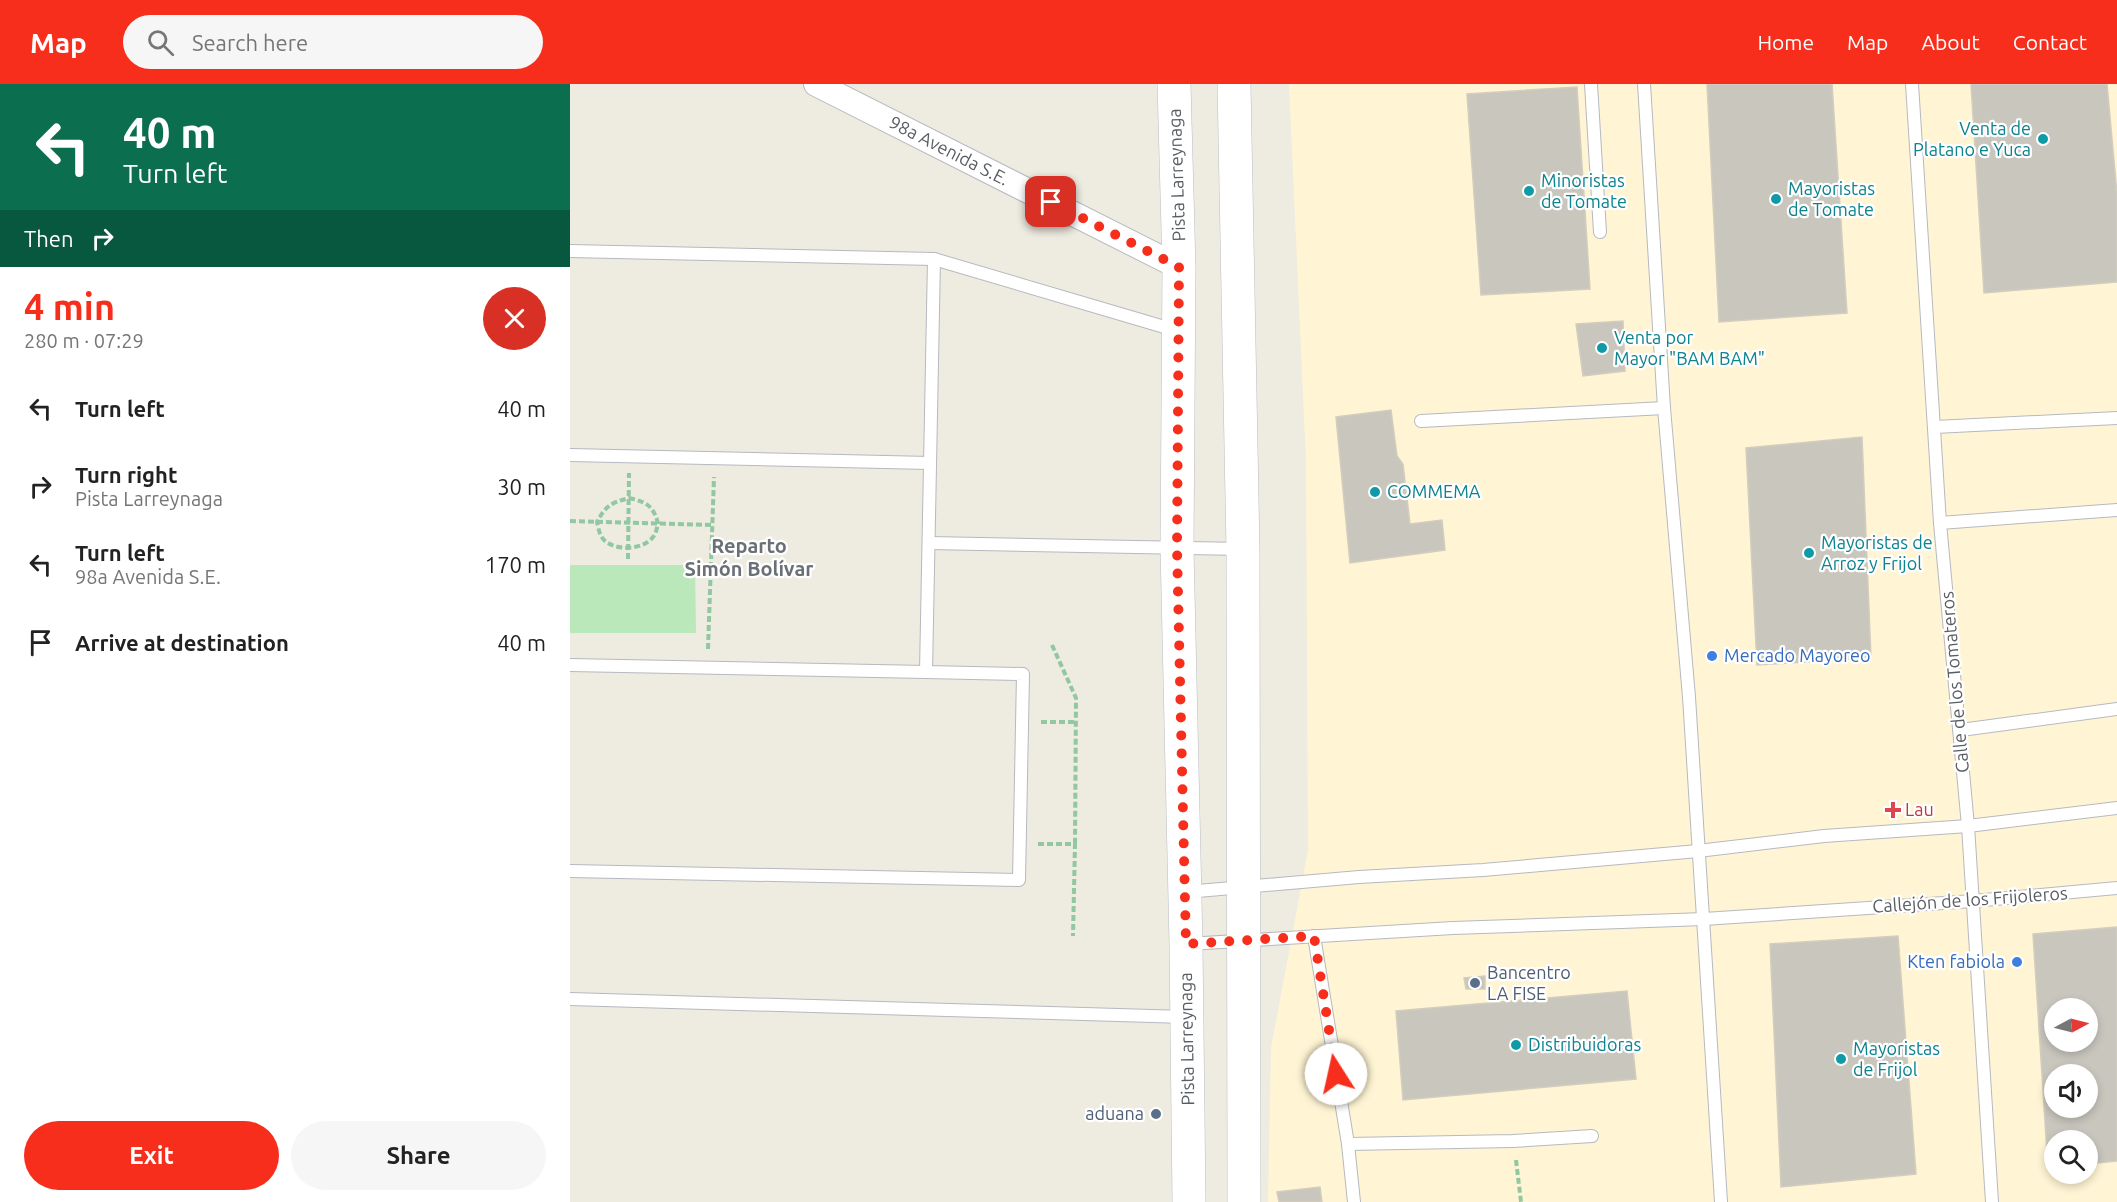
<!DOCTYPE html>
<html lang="en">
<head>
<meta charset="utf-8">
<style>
  body { margin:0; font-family:Ubuntu,sans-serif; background:#f6f6f6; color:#222; height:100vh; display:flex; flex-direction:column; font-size:22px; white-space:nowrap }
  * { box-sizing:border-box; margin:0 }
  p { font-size:20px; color:#767676 }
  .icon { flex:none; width:33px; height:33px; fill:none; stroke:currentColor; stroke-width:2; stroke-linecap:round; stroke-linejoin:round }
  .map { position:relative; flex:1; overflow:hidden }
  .details { display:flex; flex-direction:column; background:#fff; width:570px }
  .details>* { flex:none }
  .top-card { background:#0b6e4f; color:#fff; overflow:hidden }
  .needle { width:39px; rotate:83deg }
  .controls { position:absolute; left:1474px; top:914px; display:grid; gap:12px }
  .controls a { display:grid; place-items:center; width:54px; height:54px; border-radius:50%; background:#fff; box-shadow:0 3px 9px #0003; font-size:30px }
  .pin { position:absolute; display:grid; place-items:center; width:51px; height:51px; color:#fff; margin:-26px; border-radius:12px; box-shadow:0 3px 9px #0006 }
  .me { position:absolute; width:66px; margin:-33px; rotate:350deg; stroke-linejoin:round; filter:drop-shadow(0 0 4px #0008) }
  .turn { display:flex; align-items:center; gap:21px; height:126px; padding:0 24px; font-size:27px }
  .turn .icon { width:78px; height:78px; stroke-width:2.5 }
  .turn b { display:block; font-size:42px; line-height:51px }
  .then { display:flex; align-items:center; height:57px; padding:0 24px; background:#0003; gap:12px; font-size:22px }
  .round { display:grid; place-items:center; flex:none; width:63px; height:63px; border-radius:32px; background:#f6f6f6 }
  .headline { display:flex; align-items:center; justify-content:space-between; height:102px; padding:0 24px }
  h1 { font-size:36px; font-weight:700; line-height:45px; color:#f82e1c }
  .action { display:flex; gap:12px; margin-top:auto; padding:12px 24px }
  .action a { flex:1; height:69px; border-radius:36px; background:#f82e1c; color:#fff; font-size:24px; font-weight:700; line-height:69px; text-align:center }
  .action a+a { background:#f6f6f6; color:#222 }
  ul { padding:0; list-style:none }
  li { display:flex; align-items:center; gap:18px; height:78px; padding:0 24px }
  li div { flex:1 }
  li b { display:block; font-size:22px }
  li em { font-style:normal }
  header { display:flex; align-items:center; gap:36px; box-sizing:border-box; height:84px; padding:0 30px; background:#f82e1c; color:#fff }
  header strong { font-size:28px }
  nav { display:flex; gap:33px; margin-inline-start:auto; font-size:21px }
  .search { width:420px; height:54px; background:#f6f6f6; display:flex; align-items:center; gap:15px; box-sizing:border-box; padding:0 21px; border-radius:33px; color:#767676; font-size:22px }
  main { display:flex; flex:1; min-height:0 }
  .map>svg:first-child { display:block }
</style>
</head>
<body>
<header>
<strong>Map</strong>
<div class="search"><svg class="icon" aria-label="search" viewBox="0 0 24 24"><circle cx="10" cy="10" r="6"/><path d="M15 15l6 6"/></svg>Search here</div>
<nav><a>Home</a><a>Map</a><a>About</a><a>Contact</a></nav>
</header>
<main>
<section class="details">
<div class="top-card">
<div class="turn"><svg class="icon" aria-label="left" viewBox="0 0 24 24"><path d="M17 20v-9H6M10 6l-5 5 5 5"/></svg><div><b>40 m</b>Turn left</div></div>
<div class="then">Then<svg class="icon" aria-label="right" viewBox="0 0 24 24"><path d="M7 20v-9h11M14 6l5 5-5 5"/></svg></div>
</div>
<div class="headline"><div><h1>4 min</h1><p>280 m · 07:29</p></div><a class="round" style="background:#d93025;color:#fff"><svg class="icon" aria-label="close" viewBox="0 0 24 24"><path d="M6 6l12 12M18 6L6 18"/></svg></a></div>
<ul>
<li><svg class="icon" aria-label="left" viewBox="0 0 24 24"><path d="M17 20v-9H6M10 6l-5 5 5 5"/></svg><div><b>Turn left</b></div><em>40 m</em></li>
<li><svg class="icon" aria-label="right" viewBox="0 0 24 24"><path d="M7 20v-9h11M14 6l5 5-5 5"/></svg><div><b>Turn right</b><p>Pista Larreynaga</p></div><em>30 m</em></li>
<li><svg class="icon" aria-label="left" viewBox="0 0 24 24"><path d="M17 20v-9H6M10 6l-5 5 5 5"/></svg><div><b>Turn left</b><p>98a Avenida S.E.</p></div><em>170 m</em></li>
<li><svg class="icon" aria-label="arrive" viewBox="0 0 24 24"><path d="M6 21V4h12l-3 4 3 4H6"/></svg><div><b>Arrive at destination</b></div><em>40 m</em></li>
</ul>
<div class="action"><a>Exit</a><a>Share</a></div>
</section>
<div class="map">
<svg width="1547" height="1118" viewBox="0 0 1547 1118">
  <rect width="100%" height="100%" fill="#eeebe0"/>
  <path fill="#fff5d4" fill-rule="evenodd" d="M719 0H1547V1118H698L701 964 738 766 736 378ZM1485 924H1518V957H1485ZM1485 990H1518V1023H1485ZM1485 1056H1518V1089H1485Z"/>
  <polygon fill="#bae8ba" points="0,481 125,481 126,549 0,549"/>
  <g fill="#c9c6be" stroke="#d3cdbe" stroke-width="1.5" fill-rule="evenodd">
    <polygon points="1137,0 1262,0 1277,229 1149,238"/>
    <polygon points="1401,0 1537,0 1547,110 1547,198 1414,209"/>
    <polygon points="1007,3 1020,205 911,211 897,10"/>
    <polygon points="1053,237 1055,287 1013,292 1006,240"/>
    <polygon points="821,326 827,372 833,380 840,440 872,436 875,466 780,479 766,333"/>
    <polygon points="1292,353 1301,574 1187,581 1176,364"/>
    <path d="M1547 843V1077L1518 1080V1056H1485V1084L1478 1085 1463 850ZM1485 924H1518V957H1485ZM1485 990H1518V1023H1485Z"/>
    <polygon points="1328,852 1346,1090 1211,1103 1200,860"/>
    <polygon points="915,892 915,905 896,905 894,894"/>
    <polygon points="1057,907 1066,995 833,1016 826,927"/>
    <polygon points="750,1103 752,1118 709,1118 707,1108"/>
  </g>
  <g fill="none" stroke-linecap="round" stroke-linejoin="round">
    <defs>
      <g id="lane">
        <polyline points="1021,0 1030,148"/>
        <polyline points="1074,0 1094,324 1119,613 1151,1118"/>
        <polyline points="1342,0 1370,439 1398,742 1422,1118"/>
        <polyline points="0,167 364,175 608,247"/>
        <polyline points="851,337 1094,324"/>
        <polyline points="1365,343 1547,334"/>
        <polyline points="0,371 360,379"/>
        <polyline points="1370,439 1547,426"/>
        <polyline points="359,459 672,465"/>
        <polyline points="0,581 356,588"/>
        <polyline points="1391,646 1547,625"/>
        <polyline points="0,787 449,796 453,590 356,588 364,175"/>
        <polyline points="616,808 789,793 913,786 1128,767 1254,752 1398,742 1547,724"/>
        <polyline points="744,852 778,1060 784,1118"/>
        <polyline points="617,860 883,844 1134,835 1403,817 1547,804"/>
        <polyline points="0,915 616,933"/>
        <polyline points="778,1060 943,1057 1022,1052"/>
      </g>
      <polyline id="street" points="246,0 609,183"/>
      <g id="secondary">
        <polyline points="604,0 609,183 607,464 616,860 619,1118"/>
        <polyline points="664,0 673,466 674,1118"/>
      </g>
    </defs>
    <use href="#lane" stroke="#b6b9bf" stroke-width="14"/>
    <use href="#street" stroke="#b6b9bf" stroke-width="26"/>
    <use href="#secondary" stroke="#b9bdc4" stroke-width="34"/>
    <g stroke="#91c7a1" stroke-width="4" stroke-dasharray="6 3" stroke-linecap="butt">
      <path d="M59 414C77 418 83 422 88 439 87 444 86 450 83 453 73 467 40 468 31 452 29 448 28 442 27 438 36 421 41 419 59 414Z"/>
      <polyline points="0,437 142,441"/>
      <polyline points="58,475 59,389"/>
      <polyline points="482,561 506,614 505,760"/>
      <polyline points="138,565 144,393"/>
      <polyline points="471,638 506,638"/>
      <polyline points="468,760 505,760 503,852"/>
      <polyline points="946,1076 951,1118"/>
    </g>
    <use href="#lane" stroke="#fff" stroke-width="12"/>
    <use href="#street" stroke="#fff" stroke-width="24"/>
    <use href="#secondary" stroke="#fff" stroke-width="33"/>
  </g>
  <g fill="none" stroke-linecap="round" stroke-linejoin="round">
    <polyline stroke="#f82e1c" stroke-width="10" stroke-dasharray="0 18" points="481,118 609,183 607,464 616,860 744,852 766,990"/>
  </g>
  <g fill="#0f9aa8" stroke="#fff" stroke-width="2">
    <circle cx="1473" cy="55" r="6"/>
    <circle cx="959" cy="107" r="6"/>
    <circle cx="1206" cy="115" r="6"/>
    <circle cx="1032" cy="264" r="6"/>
    <circle cx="805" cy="408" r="6"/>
    <circle cx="1239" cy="469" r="6"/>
    <circle cx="946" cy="961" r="6"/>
    <circle cx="1271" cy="975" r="6"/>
  </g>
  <g fill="#3f7fe0" stroke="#fff" stroke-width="2">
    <circle cx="1142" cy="572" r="6"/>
    <circle cx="1447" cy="878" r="6"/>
  </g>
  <path fill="#e0444e" stroke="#fff" stroke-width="2" d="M1320 717h6v6h6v6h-6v6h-6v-6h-6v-6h6z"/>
  <g fill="#5c6f8a" stroke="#fff" stroke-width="2">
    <circle cx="905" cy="899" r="6"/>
    <circle cx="586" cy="1030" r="6"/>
  </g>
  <g text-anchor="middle" stroke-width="4.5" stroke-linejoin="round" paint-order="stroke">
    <g font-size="18" fill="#0d838f" stroke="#fff" text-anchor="start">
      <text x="1461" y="51" text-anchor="end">Venta de<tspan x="1461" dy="21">Platano e Yuca</tspan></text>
      <text x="971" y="103">Minoristas<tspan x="971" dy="21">de Tomate</tspan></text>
      <text x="1218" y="111">Mayoristas<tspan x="1218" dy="21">de Tomate</tspan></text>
      <text x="1044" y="260">Venta por<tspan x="1044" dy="21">Mayor "BAM BAM"</tspan></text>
      <text x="817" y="414">COMMEMA</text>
      <text x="1251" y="465">Mayoristas de<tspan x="1251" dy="21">Arroz y Frijol</tspan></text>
      <text x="958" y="967">Distribuidoras</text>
      <text x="1283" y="971">Mayoristas<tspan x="1283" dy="21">de Frijol</tspan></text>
    </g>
    <g font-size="18" fill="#595e63" stroke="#fff">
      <text transform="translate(379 67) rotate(27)" y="6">98a Avenida S.E.</text>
      <text transform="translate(607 91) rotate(-92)" y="6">Pista Larreynaga</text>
      <text transform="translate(1385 598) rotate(-95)" y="6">Calle de los Tomateros</text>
      <text transform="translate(1400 816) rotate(-4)" y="6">Callejón de los Frijoleros</text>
      <text transform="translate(617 955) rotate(-91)" y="6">Pista Larreynaga</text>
    </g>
    <g font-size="18" fill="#366cbe" stroke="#fff" text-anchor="start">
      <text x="1154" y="578">Mercado Mayoreo</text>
      <text x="1435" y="884" text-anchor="end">Kten fabiola</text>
    </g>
    <g font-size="18" fill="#be3a42" stroke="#fff" text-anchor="start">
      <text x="1335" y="732">Lau</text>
    </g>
    <g font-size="18" fill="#4e5e75" stroke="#fff" text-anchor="start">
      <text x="917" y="895">Bancentro<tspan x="917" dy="21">LA FISE</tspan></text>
      <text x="574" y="1036" text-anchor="end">aduana</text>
    </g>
    <g font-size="20" font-weight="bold" fill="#6a7075" stroke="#fff">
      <text x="179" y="469">Reparto<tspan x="179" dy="23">Simón Bolívar</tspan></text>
    </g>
  </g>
</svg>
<div class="controls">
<a><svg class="needle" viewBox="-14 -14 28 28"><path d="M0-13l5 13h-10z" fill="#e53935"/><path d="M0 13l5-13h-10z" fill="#767676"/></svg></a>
<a><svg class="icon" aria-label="sound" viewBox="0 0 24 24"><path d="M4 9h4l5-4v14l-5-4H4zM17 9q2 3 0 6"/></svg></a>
<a><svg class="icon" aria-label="search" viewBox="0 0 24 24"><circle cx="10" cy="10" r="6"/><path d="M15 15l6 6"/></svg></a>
</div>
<div class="pin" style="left:481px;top:118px;background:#d93025"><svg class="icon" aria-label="arrive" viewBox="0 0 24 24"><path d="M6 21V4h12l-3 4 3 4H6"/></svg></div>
<svg class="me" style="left:766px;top:990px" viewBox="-20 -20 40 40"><circle r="19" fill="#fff"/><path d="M0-13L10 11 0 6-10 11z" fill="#f82e1c"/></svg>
</div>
</main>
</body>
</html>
